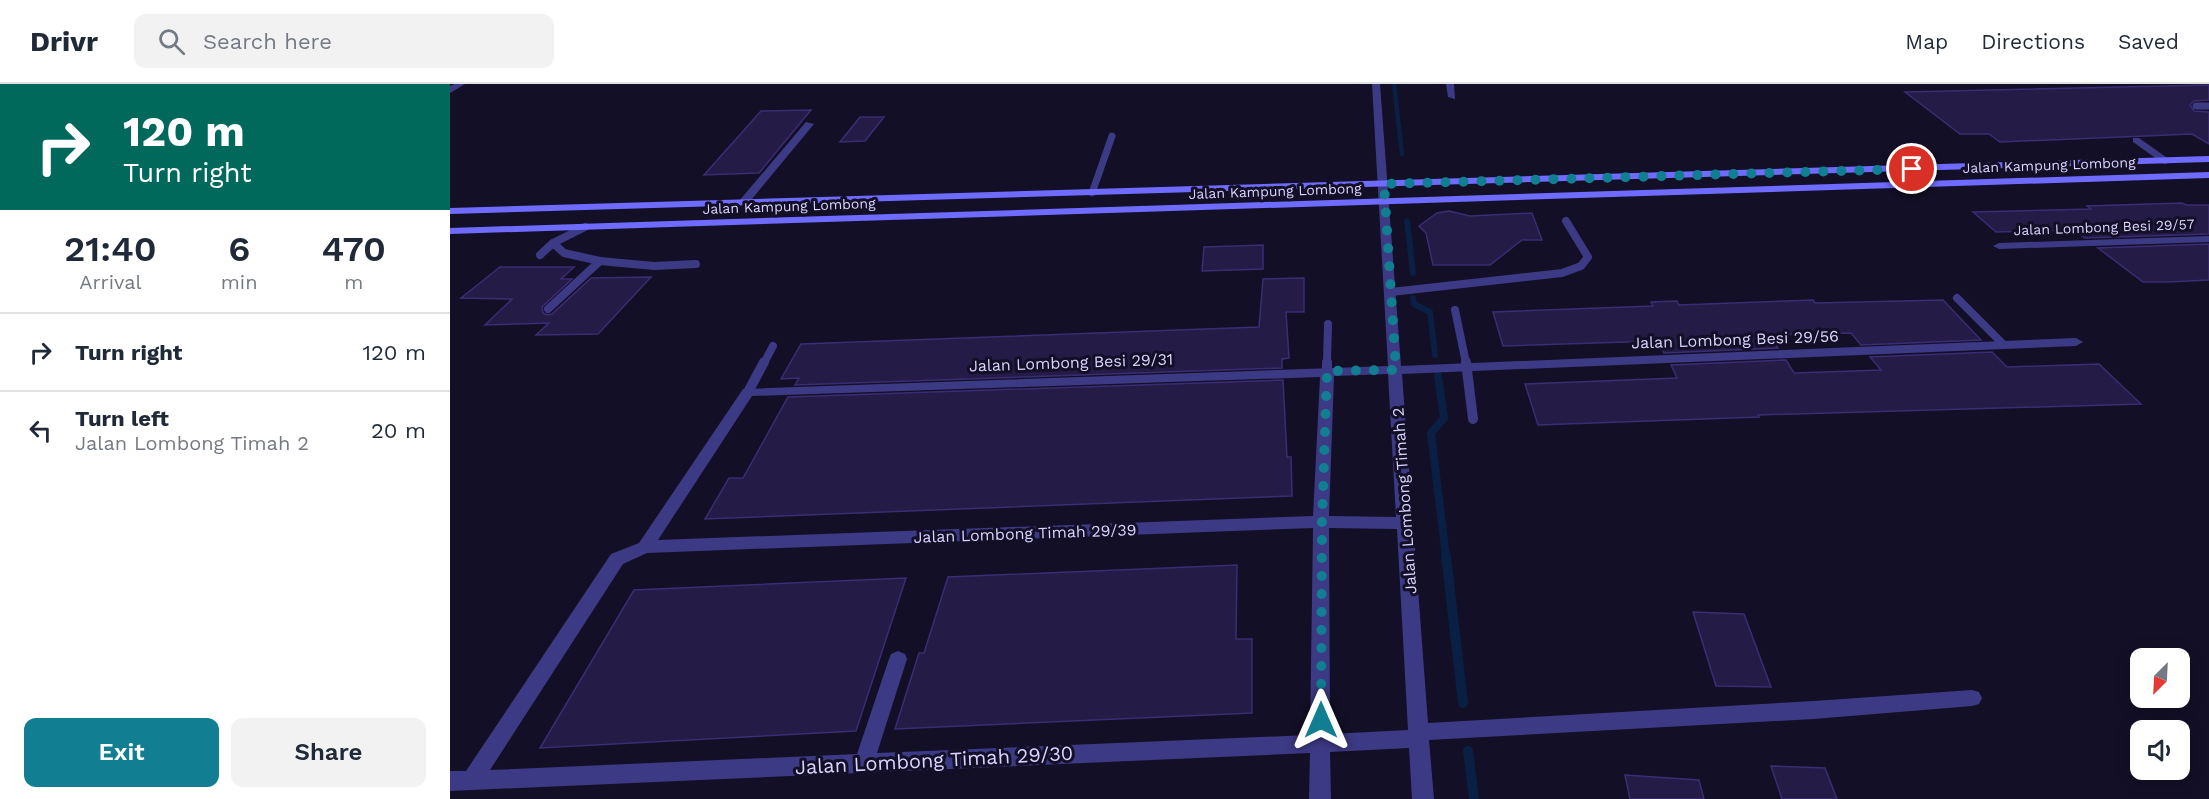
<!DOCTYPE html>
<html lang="en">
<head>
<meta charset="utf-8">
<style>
  body { margin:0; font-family:"Work Sans",sans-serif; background:#f2f2f3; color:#1f2937; height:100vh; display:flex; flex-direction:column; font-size:22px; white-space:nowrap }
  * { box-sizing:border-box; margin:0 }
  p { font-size:20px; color:#747a83 }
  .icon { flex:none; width:33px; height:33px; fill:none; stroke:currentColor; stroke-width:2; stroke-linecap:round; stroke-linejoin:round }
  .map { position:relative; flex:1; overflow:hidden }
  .panel { display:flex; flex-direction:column; background:#fff; width:450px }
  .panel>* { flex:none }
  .banner { background:#00695c; color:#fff; overflow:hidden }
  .needle { width:39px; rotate:204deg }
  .controls { position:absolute; left:1680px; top:564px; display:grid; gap:12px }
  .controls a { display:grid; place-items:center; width:60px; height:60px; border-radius:12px; background:#fff; box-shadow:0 3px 15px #0003; font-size:30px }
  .pin { position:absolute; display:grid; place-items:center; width:51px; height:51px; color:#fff; margin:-26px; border:3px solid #fff; border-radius:50%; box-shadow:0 2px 6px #0007 }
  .me { position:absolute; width:66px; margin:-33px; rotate:0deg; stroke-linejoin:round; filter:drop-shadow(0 0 4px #0008) }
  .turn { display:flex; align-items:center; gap:21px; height:126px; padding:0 24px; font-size:27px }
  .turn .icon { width:78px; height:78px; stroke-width:2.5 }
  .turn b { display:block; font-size:42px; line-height:51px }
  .eta { display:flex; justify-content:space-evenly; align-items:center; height:102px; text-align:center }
  .eta b { font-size:36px; font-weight:600; line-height:42px }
  .cta { display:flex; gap:12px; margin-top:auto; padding:12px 24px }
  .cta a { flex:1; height:69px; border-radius:12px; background:#117e91; color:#fff; font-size:24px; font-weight:600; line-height:69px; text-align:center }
  .cta a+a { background:#f2f2f3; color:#1f2937 }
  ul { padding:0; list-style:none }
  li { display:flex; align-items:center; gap:18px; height:78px; padding:0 24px; border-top:2px solid #e0e1e3 }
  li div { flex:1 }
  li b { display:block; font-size:22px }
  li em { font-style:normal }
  header { display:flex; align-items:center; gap:36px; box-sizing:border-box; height:84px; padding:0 30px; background:#fff; border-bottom:2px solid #e0e1e3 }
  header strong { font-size:28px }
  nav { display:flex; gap:33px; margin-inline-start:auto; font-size:21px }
  .search { width:420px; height:54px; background:#f2f2f3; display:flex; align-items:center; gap:15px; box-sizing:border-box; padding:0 21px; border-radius:12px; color:#747a83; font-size:22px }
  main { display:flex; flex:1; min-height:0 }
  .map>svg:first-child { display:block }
</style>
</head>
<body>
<header>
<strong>Drivr</strong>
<div class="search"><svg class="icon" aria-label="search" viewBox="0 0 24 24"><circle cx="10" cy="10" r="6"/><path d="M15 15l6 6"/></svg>Search here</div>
<nav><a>Map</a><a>Directions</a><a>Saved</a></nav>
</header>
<main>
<section class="panel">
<div class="banner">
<div class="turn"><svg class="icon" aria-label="right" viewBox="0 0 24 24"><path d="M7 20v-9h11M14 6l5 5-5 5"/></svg><div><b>120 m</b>Turn right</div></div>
</div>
<div class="eta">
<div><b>21:40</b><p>Arrival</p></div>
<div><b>6</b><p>min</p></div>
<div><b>470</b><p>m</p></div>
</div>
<ul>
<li><svg class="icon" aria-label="right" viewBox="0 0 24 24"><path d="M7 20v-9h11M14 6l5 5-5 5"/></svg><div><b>Turn right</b></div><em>120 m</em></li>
<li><svg class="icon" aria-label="left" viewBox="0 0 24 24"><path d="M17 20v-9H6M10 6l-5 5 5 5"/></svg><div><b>Turn left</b><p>Jalan Lombong Timah 2</p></div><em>20 m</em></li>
</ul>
<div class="cta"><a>Exit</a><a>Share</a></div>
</section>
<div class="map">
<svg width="1759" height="715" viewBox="0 0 1759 715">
  <rect width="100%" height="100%" fill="#130f26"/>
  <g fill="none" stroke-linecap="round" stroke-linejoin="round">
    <polyline stroke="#0a1f44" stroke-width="4.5" points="944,0 952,70"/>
    <g stroke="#0a1f44" stroke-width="6">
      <polyline points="957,137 963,189"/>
      <polyline points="963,214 964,220 980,228 985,271"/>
    </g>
    <polyline stroke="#0a1f44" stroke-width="8" points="988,292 994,334 981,349 996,473"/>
    <g stroke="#0a1f44" stroke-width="10">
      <polyline points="996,472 1013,619"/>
      <polyline points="1018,667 1024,715"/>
    </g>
  </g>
  <g fill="#241b47" stroke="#3b2d73" stroke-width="1.5">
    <polygon points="1759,1 1759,16 1744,17 1740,21 1744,27 1759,28 1759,60 1742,50 1550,58 1539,50 1510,50 1455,8"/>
    <polygon points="361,26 309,89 254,91 311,27"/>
    <polygon points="410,33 434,33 415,57 390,58"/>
    <polygon points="1732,119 1736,121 1759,121 1759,150 1635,154 1624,146 1546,148 1523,128 1641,125 1637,122"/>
    <polygon points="999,127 1020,132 1082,129 1092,156 1072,156 1040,181 983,181 976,149 969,142 987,129"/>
    <polygon points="1759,160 1759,196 1718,198 1693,198 1648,164"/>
    <polygon points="813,161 813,185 752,187 754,163"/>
    <polygon points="50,183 124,183 111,195 122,195 92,223 93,229 97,231 102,230 141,194 201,193 148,250 86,251 99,239 35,241 62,215 11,214"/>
    <polygon points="854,194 854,228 836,228 839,274 832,275 832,284 345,301 349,294 331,295 351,260 809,243 813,195"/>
    <polygon points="1363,216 1365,219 1493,216 1531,256 1411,261 1401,249 1319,251 1328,264 1214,269 1209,257 1053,262 1043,228 1203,222 1201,218 1227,217 1229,221"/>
    <polygon points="1542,268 1557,283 1649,280 1691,320 1308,331 1309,333 1088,341 1075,300 1227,294 1221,281 1336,276 1344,289 1431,286 1420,273"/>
    <polygon points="833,296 837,373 841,373 842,412 255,435 279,394 293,394 338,313"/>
    <polygon points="787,481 786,555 802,555 802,629 445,645 469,569 474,569 498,493"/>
    <polygon points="456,494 406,647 90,664 184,506"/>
    <polygon points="1243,528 1294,530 1321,603 1266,602"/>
    <polygon points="1321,682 1375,684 1387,715 1332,715"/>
    <polygon points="1175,691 1249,696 1254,715 1180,715"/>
  </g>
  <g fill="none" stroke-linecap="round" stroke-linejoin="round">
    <g stroke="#3d3a85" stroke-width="7">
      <polyline points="1746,22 1759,22"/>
      <polyline points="642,109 662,52"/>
    </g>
    <g stroke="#3d3a85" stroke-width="8">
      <polyline points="103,159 114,169 150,177 204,182 246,180"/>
      <polyline points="90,171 103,159 135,143"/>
      <polyline points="941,208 1112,189 1131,182 1138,173 1116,137"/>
      <polyline points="1507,214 1554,261"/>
      <polyline points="98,225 150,177"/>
      <polyline points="1005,226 1016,279"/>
      <polyline points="314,279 323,262"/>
      <polyline points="877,279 878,240"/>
    </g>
    <g stroke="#3d3a85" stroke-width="10">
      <polyline points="1016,278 1023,335"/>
      <polyline points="877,287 877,278"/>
      <polyline points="298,308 314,278"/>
    </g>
    <g fill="#3d3a85" fill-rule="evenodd">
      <polygon points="5,0 15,0 0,9 0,2"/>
      <path d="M922 0H930L951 282 1626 254 1633 258 1626 262 952 290 978 639 1364 617 1522 606 1529 608 1532 614 1529 620 1522 622 1364 635 979 656 984 715H962L959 664 880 668 881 715H859L860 669 0 707V687H16L161 470 189 459 293 305 938 282ZM938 290 946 433 879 432 884 292ZM870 293 863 432 208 456 302 312ZM863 444 860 651 427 669 457 575 455 570 448 567 441 570 439 575 407 670 40 686 173 480 197 469ZM879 444 947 445 958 646 880 650Z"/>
      <polygon points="996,0 1004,0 1005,15 998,13"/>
      <polygon points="356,38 364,40 297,121 289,121 289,117"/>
      <polygon points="1683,54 1689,54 1723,78 1714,80 1683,58"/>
      <polygon points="1759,152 1759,158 1549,165 1543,162 1549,159"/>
    </g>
    <g fill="#6f6bff" fill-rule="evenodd">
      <polygon points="1759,72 1759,78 0,130 0,124"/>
      <polygon points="1759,88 1759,94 0,150 0,144"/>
    </g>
  </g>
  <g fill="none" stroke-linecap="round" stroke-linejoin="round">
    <polyline stroke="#117e91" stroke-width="10" stroke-dasharray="0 18" points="871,636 872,438 877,287 946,286 934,100 1462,85"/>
  </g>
  <g text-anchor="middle" stroke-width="6" stroke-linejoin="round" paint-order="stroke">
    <g font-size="14" fill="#d9d4ff" stroke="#130f26">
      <text transform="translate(1599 81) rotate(-2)" y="5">Jalan Kampung Lombong</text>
      <text transform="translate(825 107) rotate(-2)" y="5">Jalan Kampung Lombong</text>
      <text transform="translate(339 122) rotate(-2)" y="5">Jalan Kampung Lombong</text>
      <text transform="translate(1654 143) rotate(-2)" y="5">Jalan Lombong Besi 29/57</text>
    </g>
    <g font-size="16" fill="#d9d4ff" stroke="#130f26">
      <text transform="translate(1285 255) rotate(-2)" y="6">Jalan Lombong Besi 29/56</text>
      <text transform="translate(621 278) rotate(-2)" y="6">Jalan Lombong Besi 29/31</text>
      <text transform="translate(954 417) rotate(-94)" y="6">Jalan Lombong Timah 2</text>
      <text transform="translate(575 449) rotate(-2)" y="6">Jalan Lombong Timah 29/39</text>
    </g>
    <g font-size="20" fill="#d9d4ff" stroke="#130f26">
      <text transform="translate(484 676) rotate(-3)" y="7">Jalan Lombong Timah 29/30</text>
    </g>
  </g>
</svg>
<div class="controls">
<a><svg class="needle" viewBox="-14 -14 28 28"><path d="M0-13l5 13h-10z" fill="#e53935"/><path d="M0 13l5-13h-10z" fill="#747a83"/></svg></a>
<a><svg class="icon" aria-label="sound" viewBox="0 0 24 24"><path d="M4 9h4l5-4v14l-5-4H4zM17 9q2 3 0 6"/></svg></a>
</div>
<div class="pin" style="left:1462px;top:85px;background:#d93025"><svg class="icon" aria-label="arrive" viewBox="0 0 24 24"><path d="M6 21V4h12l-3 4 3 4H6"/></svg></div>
<svg class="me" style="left:871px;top:636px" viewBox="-20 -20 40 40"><path d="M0-17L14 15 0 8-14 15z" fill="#117e91" stroke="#fff" stroke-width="4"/></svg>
</div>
</main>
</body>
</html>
